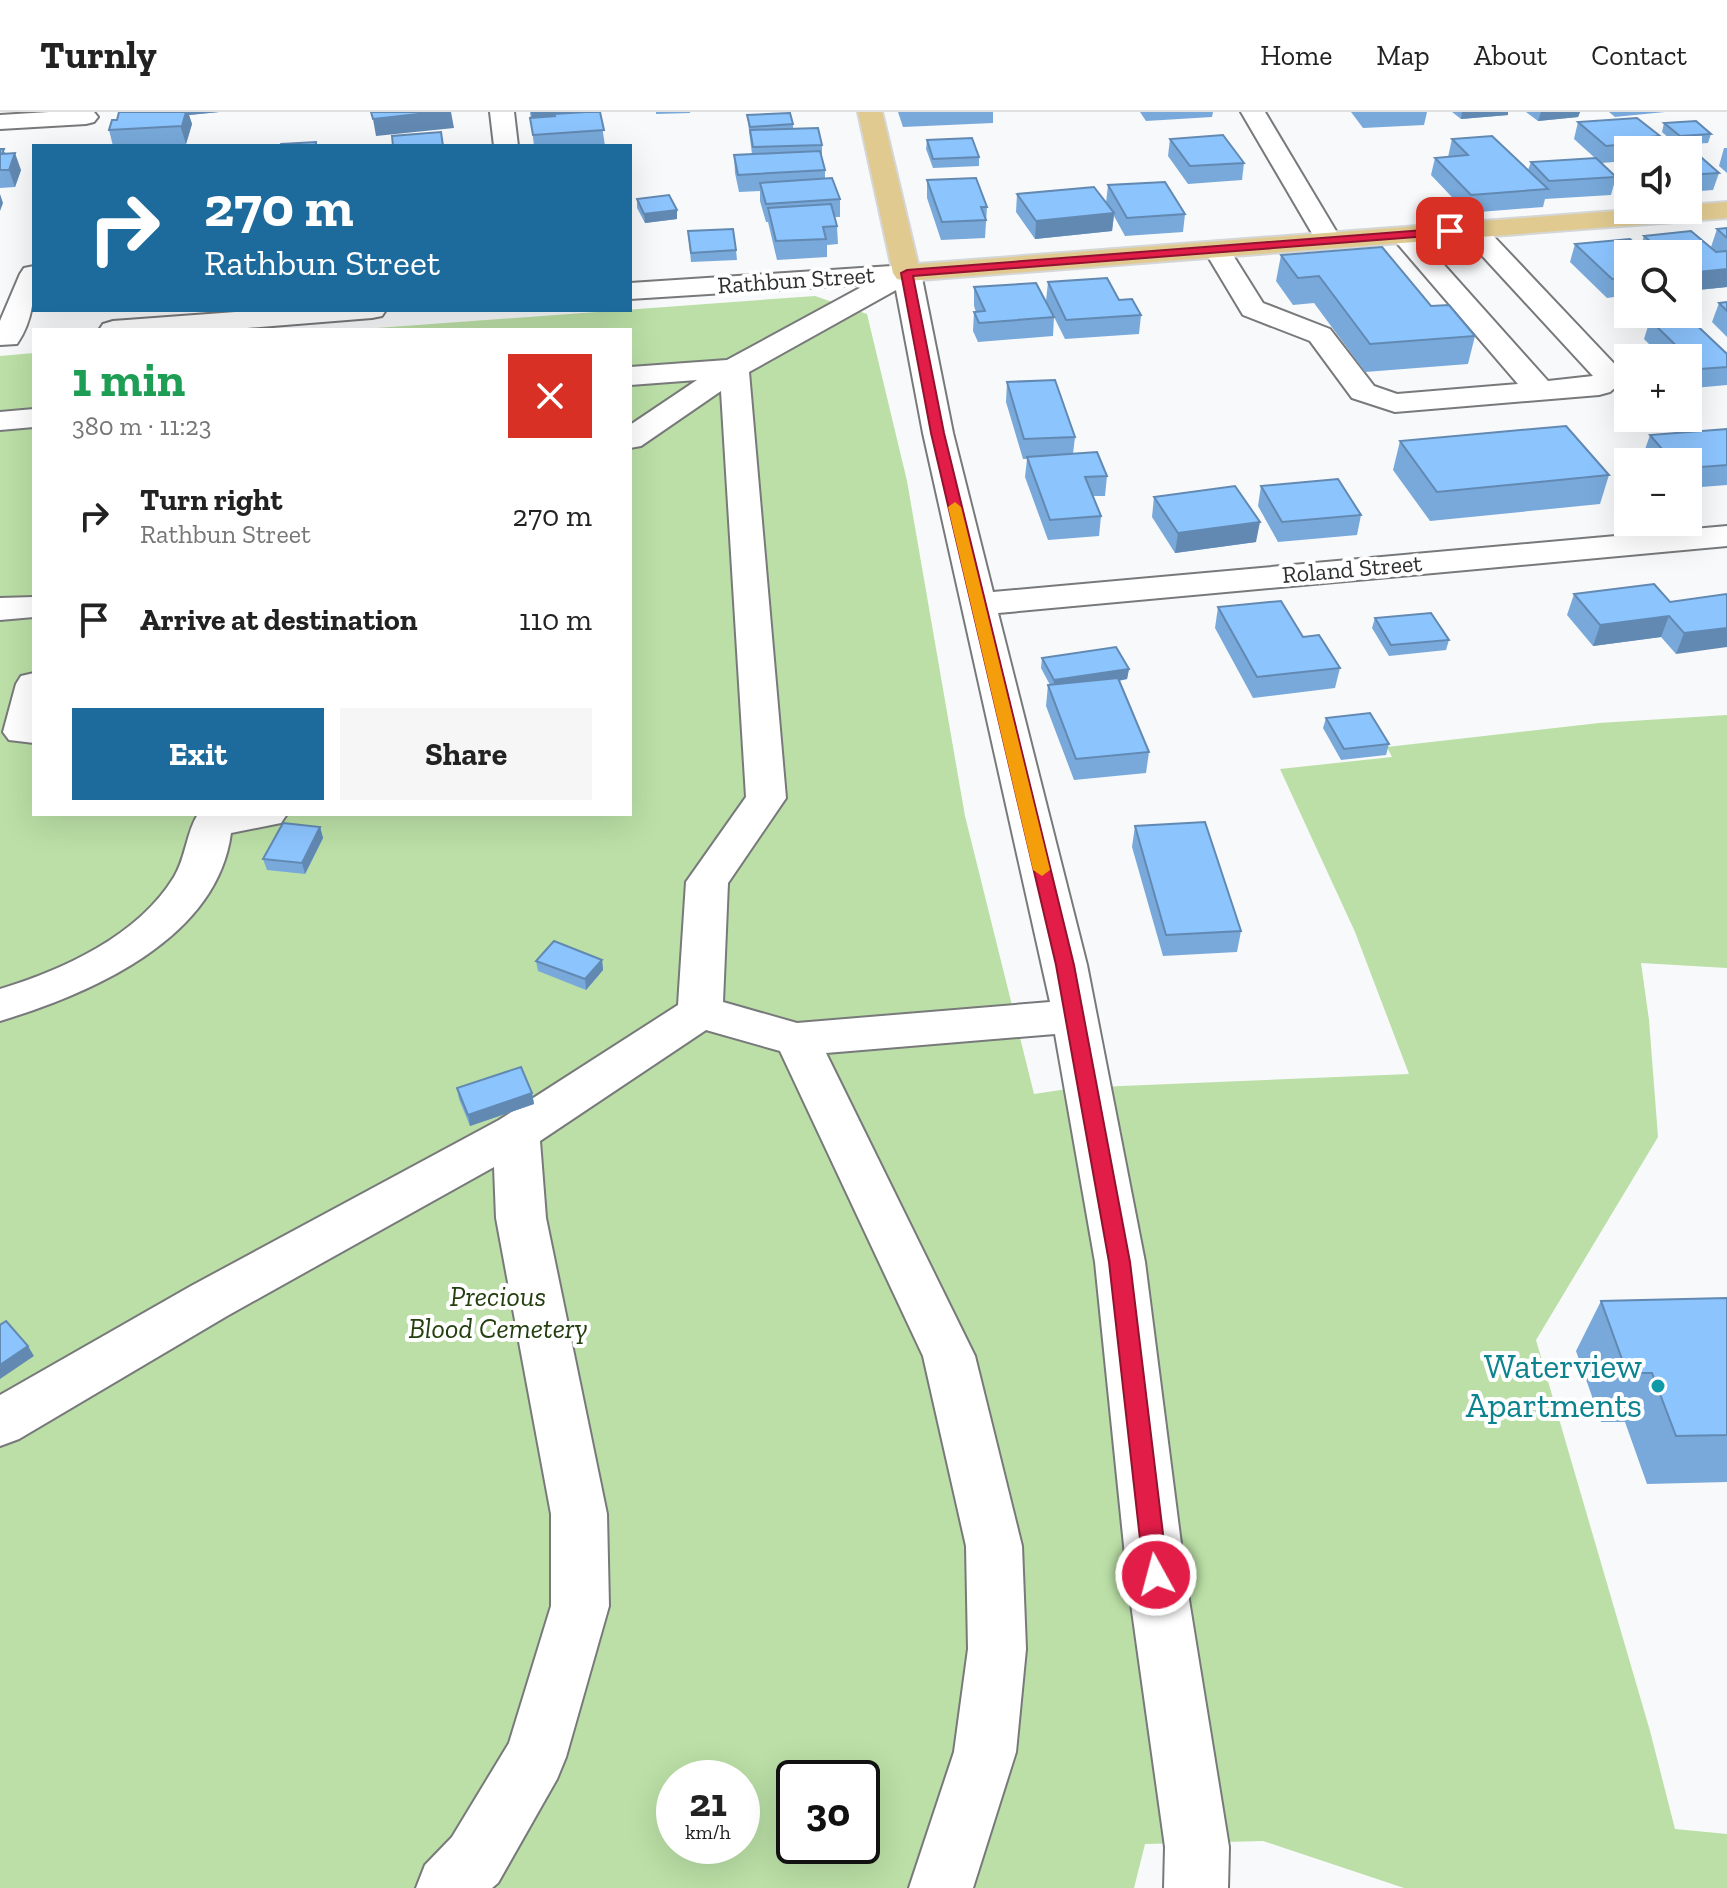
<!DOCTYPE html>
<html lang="en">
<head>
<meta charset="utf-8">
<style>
  body { margin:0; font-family:"Zilla Slab",serif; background:#f6f6f6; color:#222; height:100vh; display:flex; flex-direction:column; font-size:30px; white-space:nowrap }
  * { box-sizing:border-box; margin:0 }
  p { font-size:26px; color:#767676 }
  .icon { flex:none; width:44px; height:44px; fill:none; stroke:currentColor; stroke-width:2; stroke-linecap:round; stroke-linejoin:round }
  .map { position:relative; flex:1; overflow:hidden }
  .drawer { position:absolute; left:32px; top:216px; width:600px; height:488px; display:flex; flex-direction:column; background:#fff; border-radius:0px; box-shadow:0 8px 32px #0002 }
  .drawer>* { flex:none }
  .hud { position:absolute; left:32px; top:32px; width:600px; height:168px; border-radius:0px; box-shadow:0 8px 32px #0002; background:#1d6a9c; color:#fff; overflow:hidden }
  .buttons { position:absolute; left:1614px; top:24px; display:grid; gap:16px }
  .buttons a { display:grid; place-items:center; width:88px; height:88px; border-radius:0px; background:#fff; box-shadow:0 8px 32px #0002; font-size:40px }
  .speed { position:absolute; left:656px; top:1648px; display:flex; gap:16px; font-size:40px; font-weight:700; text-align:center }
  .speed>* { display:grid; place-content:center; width:104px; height:104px; border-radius:50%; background:#fff; box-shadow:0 8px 32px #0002; line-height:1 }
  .speed small { font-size:20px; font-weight:400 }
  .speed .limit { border:4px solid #111; border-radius:12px; background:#fff; color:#111 }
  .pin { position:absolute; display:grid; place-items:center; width:68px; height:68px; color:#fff; margin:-34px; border-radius:16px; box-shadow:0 4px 12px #0006 }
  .me { position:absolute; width:88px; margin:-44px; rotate:353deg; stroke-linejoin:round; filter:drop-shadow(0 0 6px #0008) }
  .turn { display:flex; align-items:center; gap:28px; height:168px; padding:0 40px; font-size:36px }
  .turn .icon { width:104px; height:104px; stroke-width:2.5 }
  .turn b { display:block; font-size:56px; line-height:68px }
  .round { display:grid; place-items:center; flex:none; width:84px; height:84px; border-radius:0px; background:#f6f6f6 }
  .summary { display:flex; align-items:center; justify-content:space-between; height:136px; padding:0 40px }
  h1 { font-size:48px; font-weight:700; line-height:60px; color:#1e9e55 }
  .action { display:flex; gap:16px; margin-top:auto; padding:16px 40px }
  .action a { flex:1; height:92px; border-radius:0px; background:#1d6a9c; color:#fff; font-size:32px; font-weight:700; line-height:92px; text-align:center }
  .action a+a { background:#f6f6f6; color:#222 }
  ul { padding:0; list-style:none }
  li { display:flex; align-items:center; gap:24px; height:104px; padding:0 40px }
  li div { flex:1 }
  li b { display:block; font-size:30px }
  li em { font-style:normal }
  header { display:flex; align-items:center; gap:48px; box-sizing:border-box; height:112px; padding:0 40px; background:#fff; border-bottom:2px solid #e0e0e0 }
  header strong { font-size:38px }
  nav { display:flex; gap:44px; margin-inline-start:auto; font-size:28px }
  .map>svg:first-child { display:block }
</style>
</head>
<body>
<header>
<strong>Turnly</strong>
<nav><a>Home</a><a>Map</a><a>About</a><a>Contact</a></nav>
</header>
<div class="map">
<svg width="1727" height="1776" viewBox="0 0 1727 1776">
  <rect width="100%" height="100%" fill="#f8f9fb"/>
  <path fill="#bbdfa6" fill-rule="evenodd" d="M815 184 867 202 907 369 965 704 1034 982 1074 976 1409 962 1355 820 1280 657 1392 645 1387 635 1599 611 1727 603V856L1641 851 1649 908 1658 1025 1536 1228 1650 1619 1675 1717 1727 1722V1776H1404L1263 1729 1145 1732 1134 1776H0V244L34 241V702H630V218H349ZM674 1666H742V1734H674ZM794 1666H862V1734H794Z"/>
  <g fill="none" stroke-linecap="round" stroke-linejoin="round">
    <defs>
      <g id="minor">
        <polygon points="49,0 94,0 98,5 94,10 86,12 0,17 0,3"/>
        <polygon points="490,0 514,0 518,34 494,34"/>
        <polygon points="1241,0 1265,0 1342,129 1338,135 1320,135"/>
        <polygon points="1473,110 1482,112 1622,260 1626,266 1610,280 1599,283 1395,300 1352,286 1310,229 1243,203 1204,138 1208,132 1226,132 1263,191 1330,217 1374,274 1397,282 1518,272 1390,123 1394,117 1412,117 1548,269 1593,264 1464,124 1460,118 1464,112"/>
        <path d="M907 153 917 155 921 161 953 321 993 480 1727 414V434L998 501 1087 853 1145 1150 1185 1463 1229 1735 1228 1776H1164L1165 1735 1127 1463 1095 1150 1055 922 826 941 975 1244 1022 1434 1026 1537 1016 1640 973 1776H909L954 1640 968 1537 966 1434 923 1244 780 939 706 918 540 1029 546 1106 607 1402 609 1494 566 1645 557 1667 498 1771 492 1776H416L425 1753 452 1725 509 1631 551 1494V1402L496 1106 494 1055 227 1204 19 1327 0 1334V1283L191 1174 499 1008 678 893 686 770 746 685 721 279 641 334 630 336V313L697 268 630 273V255L727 248 867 172 630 187V171ZM896 178 923 321 1050 890 797 911 723 890 728 771 786 686 749 260Z"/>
        <path d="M34 154C34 183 34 207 17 232L0 233V209L20 162 24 156Z"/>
        <polygon points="262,198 386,198 382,204 372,206 223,218 99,218 103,212 113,209"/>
        <polygon points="34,297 34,315 0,318 0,300"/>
        <polygon points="34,485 34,505 0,508 0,486"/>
        <polygon points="34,561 34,631 9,628 3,620 16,572 21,564"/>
        <path d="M198 702H287L281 711 231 721C217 828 89 882 0 909V877C63 858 138 824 174 765 186 745 186 721 198 702Z"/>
      </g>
      <polygon id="major" points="858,0 882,0 918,152 1628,98 1688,98 1688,93 1727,90 1727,106 907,169 897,167 893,161"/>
    </defs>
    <use href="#minor" stroke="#78797b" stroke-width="4"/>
    <use href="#major" stroke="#d5d6d6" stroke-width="4"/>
    <use href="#minor" fill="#fff" fill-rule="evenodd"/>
    <use href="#major" fill="#e0ca90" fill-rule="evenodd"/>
  </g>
  <g fill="#78a9da">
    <polygon points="119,0 219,0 189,3 192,12 186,32 113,34 109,18 117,8"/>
    <polygon points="530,0 600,0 605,34 534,34"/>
    <polygon points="656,0 690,0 690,1 656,2"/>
    <polygon points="898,0 993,0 993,11 903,15"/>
    <polygon points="1140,0 1213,0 1212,5 1146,9"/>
    <polygon points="1351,0 1427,0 1424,13 1363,16"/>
    <polygon points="1452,0 1508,0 1508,3 1461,7"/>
    <polygon points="1526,0 1580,0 1578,5 1538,9"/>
    <polygon points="1609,0 1665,0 1615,5"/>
    <polygon points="747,3 793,12 793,17 822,33 822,46 825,58 825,67 840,87 840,105 835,105 837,114 838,132 827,133 827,145 777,148 768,110 766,110 760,89 760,79 739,80 735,61 734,43 752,42"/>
    <polygon points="1578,10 1660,24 1656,38 1628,38 1628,64 1624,61 1627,49 1601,51 1616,65 1611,83 1545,87 1543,95 1467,101 1431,63 1435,46 1448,45 1452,27 1528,58 1531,50 1595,46 1574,27"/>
    <polygon points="1664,11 1711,22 1708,31 1677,33 1662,20"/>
    <polygon points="1170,27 1244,51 1242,68 1188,72 1168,44"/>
    <polygon points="927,28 979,45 979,54 933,56 926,37"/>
    <polygon points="1724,36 1727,36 1727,61 1719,54"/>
    <polygon points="0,37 6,41 21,58 15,75 0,76"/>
    <polygon points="1688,39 1719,61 1713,78 1688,80"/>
    <polygon points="927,68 987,95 985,126 941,128 927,86"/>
    <polygon points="1108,73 1185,102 1183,120 1125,124 1114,104 1112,119 1035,127 1016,100 1017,82 1106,91"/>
    <polygon points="637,87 677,98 677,107 645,111 637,96"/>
    <polygon points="1727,116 1727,175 1688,179 1688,142 1628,142 1628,183 1607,186 1570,150 1575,132 1640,136 1644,124 1711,135 1717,117"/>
    <polygon points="688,119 736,138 737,148 691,150"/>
    <polygon points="1281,143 1475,224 1468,252 1365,260 1314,191 1293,193 1276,169"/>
    <polygon points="1048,170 1119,188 1141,203 1139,222 1065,227 1046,189"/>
    <polygon points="974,175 1054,205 1053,224 978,230 973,219 974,200 976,200 974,194"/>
    <polygon points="1727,190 1727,225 1712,210 1719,191"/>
    <polygon points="1650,208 1727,242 1727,273 1694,276 1688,271 1688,246 1663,246 1644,227"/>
    <polygon points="1007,270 1075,325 1073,342 1107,364 1105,384 1093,384 1101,404 1099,424 1048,428 1025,365 1027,347 1023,347 1006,290"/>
    <polygon points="1727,317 1727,373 1688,376 1688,350 1649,350 1643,343 1650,323"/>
    <polygon points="1400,329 1609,363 1600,392 1430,409 1393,358"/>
    <polygon points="1261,374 1361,403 1357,423 1278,430 1258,394"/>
    <polygon points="1154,385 1256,430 1175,441 1152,405"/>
    <polygon points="1574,482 1670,490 1726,482 1676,542 1661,525 1593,534 1567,503"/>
    <polygon points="1218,495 1303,525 1340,556 1335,576 1253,586 1215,516"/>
    <polygon points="1375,506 1449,528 1446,538 1389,544 1372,516"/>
    <polygon points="1042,546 1129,557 1127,567 1119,569 1149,640 1146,661 1074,668 1046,594 1048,573 1050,573 1041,556"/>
    <polygon points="1326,606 1389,632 1386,643 1341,648 1323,616"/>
    <polygon points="1135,714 1241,819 1237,840 1163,844 1132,735"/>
    <polygon points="320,715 323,726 305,762 267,758 263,747"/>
    <polygon points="602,848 603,858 586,878 538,859 536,849"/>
    <polygon points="457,976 532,981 534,992 470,1014 459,987"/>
    <polygon points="1727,1186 1727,1370 1647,1372 1625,1310 1601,1310 1576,1239 1601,1189"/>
  </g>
  <g fill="#6289b2">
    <polygon points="176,0 219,0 189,3 192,12 186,32"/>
    <polygon points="437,0 451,0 454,16 376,24 373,7"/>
    <polygon points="531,0 593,0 532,7"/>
    <polygon points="1462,0 1508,0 1508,3 1461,7"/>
    <polygon points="1541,0 1580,0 1578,5 1538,9"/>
    <polygon points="15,41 21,58 15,75 9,58"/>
    <polygon points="0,82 3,91 0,99"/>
    <polygon points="677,98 677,107 645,111 644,102"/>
    <polygon points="1114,101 1112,119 1035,127 1036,109"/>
    <polygon points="1727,157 1727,175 1688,179 1688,161"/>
    <polygon points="1260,410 1256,430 1175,441 1178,421"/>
    <polygon points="1669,504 1661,525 1593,534 1600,513"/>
    <polygon points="1727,516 1727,535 1676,542 1684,521"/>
    <polygon points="1129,557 1127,567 1053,579 1054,568"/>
    <polygon points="320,715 323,726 305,762 302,751"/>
    <polygon points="602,848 603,858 586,878 585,867"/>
    <polygon points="532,981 534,992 470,1014 468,1003"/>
    <polygon points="28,1234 34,1244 0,1267 0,1253"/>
  </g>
  <g fill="#8cc4fe" stroke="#6289b2" stroke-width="2">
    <polygon points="119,0 186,0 182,14 109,18 112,8 117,8"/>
    <polygon points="371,0 437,0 373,7"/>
    <polygon points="586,0 600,0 604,18 533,23 530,6 555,4 554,2"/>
    <polygon points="790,1 793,12 750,15 747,3"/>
    <polygon points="1637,6 1660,24 1631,27 1637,31 1606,34 1578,10"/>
    <polygon points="1696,9 1711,22 1680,24 1664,11"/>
    <polygon points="818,16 822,33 753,35 750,18"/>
    <polygon points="441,20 443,34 393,34 392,24"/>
    <polygon points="1223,23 1244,51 1190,54 1170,27"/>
    <polygon points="1492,24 1548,77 1471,83 1435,46 1468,43 1452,27"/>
    <polygon points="972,26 979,45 933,47 927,28"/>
    <polygon points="316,30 316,34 280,34 281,32"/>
    <polygon points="0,37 4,37 2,42 15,41 9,58 0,58"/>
    <polygon points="820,39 825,58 738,63 734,43"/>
    <polygon points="1688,39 1694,39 1719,61 1688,63"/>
    <polygon points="1596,46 1616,65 1549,69 1531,50"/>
    <polygon points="832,66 840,87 766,92 760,71"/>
    <polygon points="976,66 987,95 981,95 986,108 942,110 927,68"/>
    <polygon points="1165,70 1185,102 1127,106 1108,73"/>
    <polygon points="1094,75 1114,101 1036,109 1017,82"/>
    <polygon points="669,83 677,98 644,102 637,87"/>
    <polygon points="831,92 837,114 823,115 826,127 776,129 768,96"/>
    <polygon points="1727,116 1727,126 1717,117"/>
    <polygon points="733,117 736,138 691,141 688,119"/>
    <polygon points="1691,119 1716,140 1727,139 1727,157 1688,161 1688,142 1665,142 1644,124"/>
    <polygon points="1630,127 1646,142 1628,142 1628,165 1612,167 1575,132"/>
    <polygon points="1382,135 1431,194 1449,193 1475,224 1370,232 1319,164 1298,166 1281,143"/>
    <polygon points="1107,166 1119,188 1132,187 1141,203 1066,208 1048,170"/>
    <polygon points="1036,171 1054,205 979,211 974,200 985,199 974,175"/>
    <polygon points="1727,190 1727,199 1719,191"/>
    <polygon points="1688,205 1727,242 1727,255 1700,257 1650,208"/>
    <polygon points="1055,268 1075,325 1024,327 1007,270"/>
    <polygon points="1566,314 1609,363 1437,380 1400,329"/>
    <polygon points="1727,317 1727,353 1688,356 1688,350 1673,350 1650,323"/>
    <polygon points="1097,340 1107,364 1085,365 1101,404 1050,408 1027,345"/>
    <polygon points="1338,367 1361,403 1282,410 1261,374"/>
    <polygon points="1235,374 1260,410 1178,421 1154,385"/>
    <polygon points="1654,472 1670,490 1726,482 1727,484 1727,516 1684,521 1669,504 1600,513 1574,482"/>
    <polygon points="1281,489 1303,525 1319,523 1340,556 1257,565 1218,495"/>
    <polygon points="1431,501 1449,528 1391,533 1375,506"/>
    <polygon points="1116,535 1129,557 1054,568 1042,546"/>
    <polygon points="1118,566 1149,640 1076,647 1048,573"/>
    <polygon points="1370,601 1389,632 1344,637 1326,606"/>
    <polygon points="1205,710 1241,819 1166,823 1135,714"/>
    <polygon points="283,711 320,715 302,751 263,747"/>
    <polygon points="554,829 602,848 585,867 536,849"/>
    <polygon points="521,955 532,981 468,1003 457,976"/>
    <polygon points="1727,1186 1727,1323 1676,1324 1652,1261 1627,1261 1601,1189"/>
    <polygon points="6,1209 28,1234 0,1253 0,1213"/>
  </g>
  <polygon fill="#e11d48" stroke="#92132f" stroke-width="2" points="1450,116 1454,117 1454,122 913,164 944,321 1074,853 1130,1150 1168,1463 1164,1471 1156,1474 1148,1471 1144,1463 1109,1150 1056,853 931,321 901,161 907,158"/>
  <polygon fill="#f59e0b" points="955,390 961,395 1050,758 1042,764 1033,758 948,395"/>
  <circle fill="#0f9aa8" stroke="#fff" stroke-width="3" cx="1658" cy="1274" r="8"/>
  <g text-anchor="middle" stroke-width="8" stroke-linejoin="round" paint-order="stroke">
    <g font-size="24" fill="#2f3031" stroke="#fff">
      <text transform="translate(796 168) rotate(-4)" y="8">Rathbun Street</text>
      <text transform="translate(1352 457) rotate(-5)" y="8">Roland Street</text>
    </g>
    <g font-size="28" font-style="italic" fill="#233e0f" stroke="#fff">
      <text x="498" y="1194">Precious<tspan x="498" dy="32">Blood Cemetery</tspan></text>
    </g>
    <g font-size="34" fill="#0d838f" stroke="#fff" text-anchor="end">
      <text x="1642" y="1266">Waterview<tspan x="1642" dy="39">Apartments</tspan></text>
    </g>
  </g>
</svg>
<div class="buttons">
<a><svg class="icon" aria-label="sound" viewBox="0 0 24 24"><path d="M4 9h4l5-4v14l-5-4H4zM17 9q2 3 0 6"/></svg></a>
<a><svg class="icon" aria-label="search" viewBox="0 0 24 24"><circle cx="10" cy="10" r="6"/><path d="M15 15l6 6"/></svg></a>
<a>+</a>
<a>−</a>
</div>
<div class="speed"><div>21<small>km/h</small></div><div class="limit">30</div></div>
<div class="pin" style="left:1450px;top:119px;background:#d93025"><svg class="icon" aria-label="arrive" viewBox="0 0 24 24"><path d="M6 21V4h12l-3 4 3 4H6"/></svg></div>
<svg class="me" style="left:1156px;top:1463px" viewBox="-20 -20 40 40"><circle r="17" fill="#e11d48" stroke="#fff" stroke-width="3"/><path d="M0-11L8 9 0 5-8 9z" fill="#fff"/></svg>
<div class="hud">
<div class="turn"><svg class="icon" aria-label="right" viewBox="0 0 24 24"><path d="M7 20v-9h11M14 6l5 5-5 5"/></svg><div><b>270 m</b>Rathbun Street</div></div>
</div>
<section class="drawer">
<div class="summary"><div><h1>1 min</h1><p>380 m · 11:23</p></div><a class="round" style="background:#d93025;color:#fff"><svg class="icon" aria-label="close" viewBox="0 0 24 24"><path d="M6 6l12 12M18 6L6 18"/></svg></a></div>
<ul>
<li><svg class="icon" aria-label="right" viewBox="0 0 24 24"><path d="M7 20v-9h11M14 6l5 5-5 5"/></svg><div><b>Turn right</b><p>Rathbun Street</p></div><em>270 m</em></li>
<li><svg class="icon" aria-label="arrive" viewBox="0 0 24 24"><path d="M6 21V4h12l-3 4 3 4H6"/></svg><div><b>Arrive at destination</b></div><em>110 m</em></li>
</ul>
<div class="action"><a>Exit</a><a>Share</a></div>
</section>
</div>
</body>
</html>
